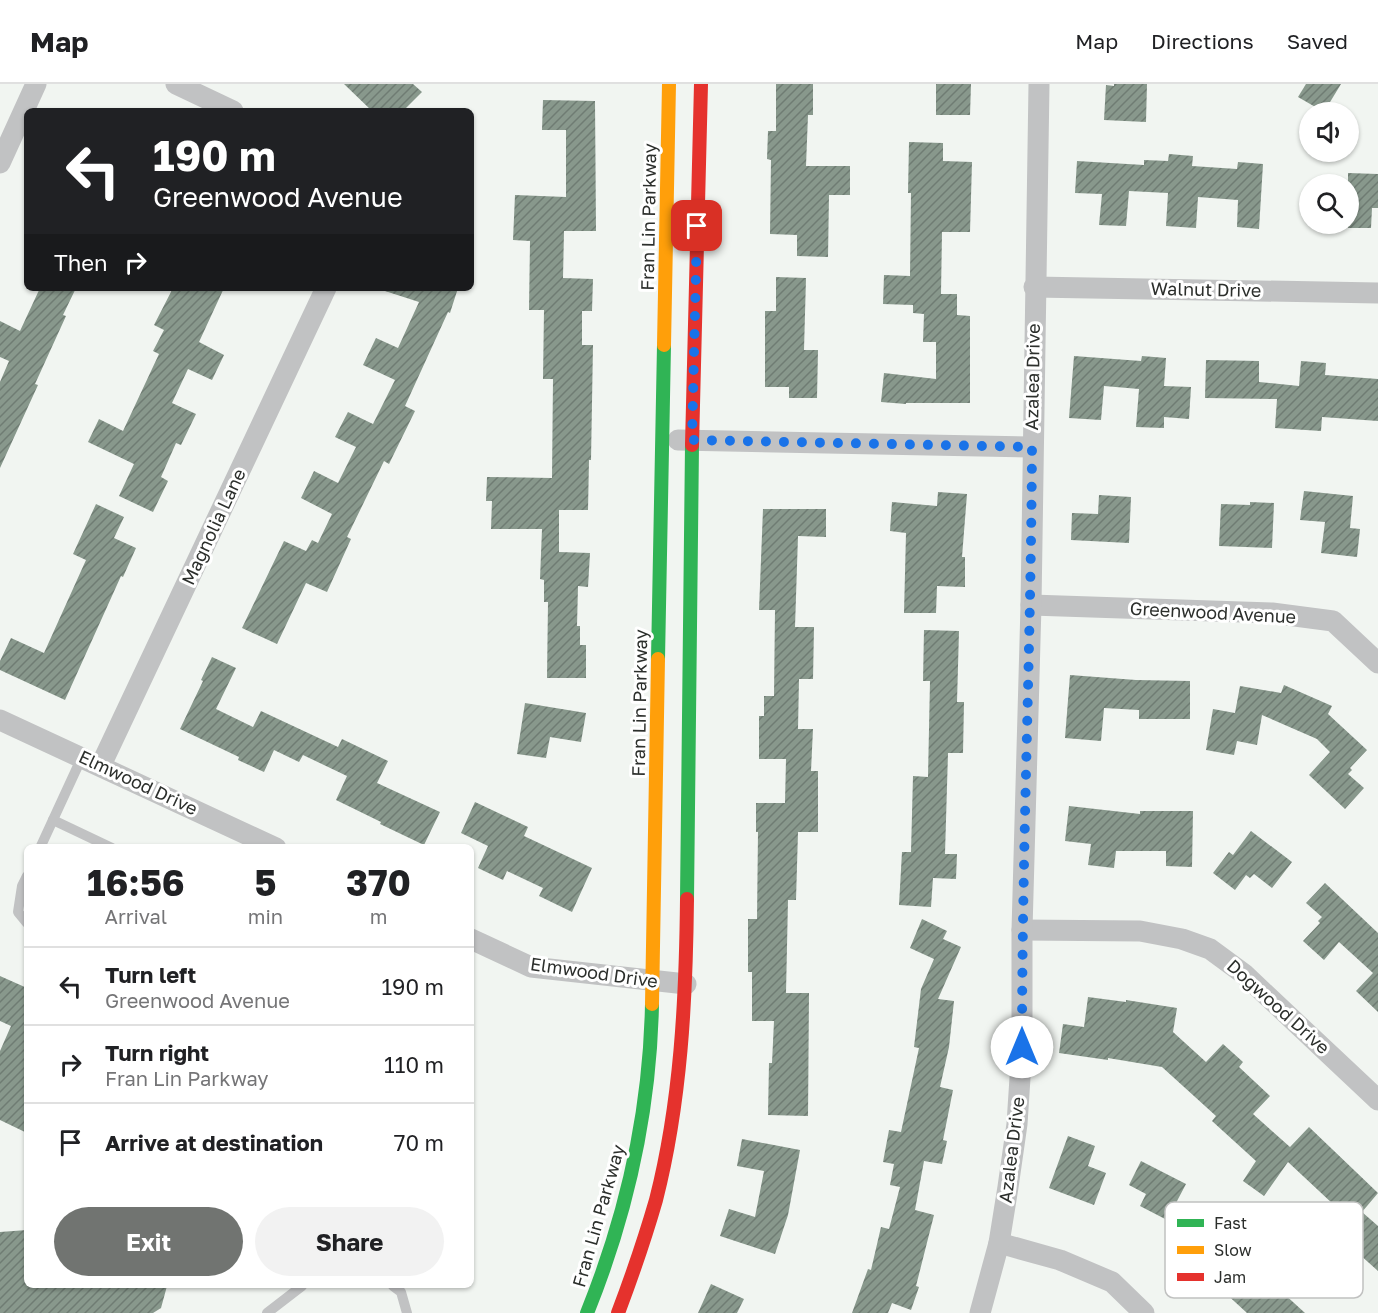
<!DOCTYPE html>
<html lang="en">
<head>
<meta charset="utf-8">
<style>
  body { margin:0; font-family:"Golos Text",sans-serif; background:#f2f2f2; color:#202124; height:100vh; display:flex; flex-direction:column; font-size:22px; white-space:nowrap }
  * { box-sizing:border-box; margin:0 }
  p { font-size:20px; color:#757577 }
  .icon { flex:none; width:33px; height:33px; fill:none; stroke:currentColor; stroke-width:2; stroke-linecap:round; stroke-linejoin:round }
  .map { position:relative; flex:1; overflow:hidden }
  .sheet { position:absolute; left:24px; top:760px; width:450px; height:444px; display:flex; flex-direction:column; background:#fff; border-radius:9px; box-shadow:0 2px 4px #0004 }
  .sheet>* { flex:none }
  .guide { position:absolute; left:24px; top:24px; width:450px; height:183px; border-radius:9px; box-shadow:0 2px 4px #0004; background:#202124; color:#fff; overflow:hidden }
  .controls { position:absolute; left:1299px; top:18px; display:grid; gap:12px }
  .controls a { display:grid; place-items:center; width:60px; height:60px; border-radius:50%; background:#fff; box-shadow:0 2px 4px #0004; font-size:30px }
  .pin { position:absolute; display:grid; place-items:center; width:51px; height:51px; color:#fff; margin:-26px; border-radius:12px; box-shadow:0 3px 9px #0006 }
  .me { position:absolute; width:66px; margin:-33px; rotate:0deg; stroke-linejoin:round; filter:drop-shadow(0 0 4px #0008) }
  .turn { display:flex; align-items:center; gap:21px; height:126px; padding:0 30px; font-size:27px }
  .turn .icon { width:78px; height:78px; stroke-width:2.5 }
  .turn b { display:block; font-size:42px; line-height:51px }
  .then { display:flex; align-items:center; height:57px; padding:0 30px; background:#0003; gap:12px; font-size:22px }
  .eta { display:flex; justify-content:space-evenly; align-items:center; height:102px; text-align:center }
  .eta b { font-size:36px; font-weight:700; line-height:42px }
  .button { display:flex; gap:12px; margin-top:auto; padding:12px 30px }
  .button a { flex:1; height:69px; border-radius:36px; background:#717471; color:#fff; font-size:24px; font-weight:700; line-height:69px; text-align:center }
  .button a+a { background:#f2f2f2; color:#202124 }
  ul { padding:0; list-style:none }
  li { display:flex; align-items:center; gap:18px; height:78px; padding:0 30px; border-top:2px solid #e0e0e0 }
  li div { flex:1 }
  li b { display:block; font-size:22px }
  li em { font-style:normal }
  header { display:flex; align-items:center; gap:36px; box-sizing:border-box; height:84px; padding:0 30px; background:#fff; border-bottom:2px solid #e0e0e0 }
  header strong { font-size:28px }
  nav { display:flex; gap:33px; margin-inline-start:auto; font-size:21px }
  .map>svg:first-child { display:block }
</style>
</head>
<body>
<header>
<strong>Map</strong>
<nav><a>Map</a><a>Directions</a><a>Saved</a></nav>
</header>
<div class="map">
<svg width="1378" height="1229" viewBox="0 0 1378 1229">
  <defs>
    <pattern id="building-hatch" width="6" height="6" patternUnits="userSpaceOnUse" patternTransform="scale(1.5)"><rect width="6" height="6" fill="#88988c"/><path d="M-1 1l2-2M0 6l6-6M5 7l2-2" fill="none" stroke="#6f7c73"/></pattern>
  </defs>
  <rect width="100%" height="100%" fill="#f1f5f1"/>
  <g fill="url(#building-hatch)">
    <polygon points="344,0 413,0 422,8 403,27 372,27"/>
    <polygon points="776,0 813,0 813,31 808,31 806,82 850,82 850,111 829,111 828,173 797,172 797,151 770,150 771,76 767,75 768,47 776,47"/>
    <polygon points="936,0 971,0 970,31 936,31"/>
    <polygon points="1114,0 1147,0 1146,38 1104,36 1106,1 1114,2"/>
    <polygon points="1306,0 1341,0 1324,28 1298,13"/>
    <polygon points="543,16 595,17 596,147 564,147 563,194 593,195 592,227 582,227 582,261 593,261 591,376 589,376 588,426 559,426 559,468 590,469 588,503 578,502 577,542 580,542 580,561 586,561 586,594 547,594 548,518 544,518 544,496 540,495 542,445 491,445 492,417 486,417 487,393 552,394 553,295 543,295 544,226 529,226 530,157 513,156 515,111 566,113 566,46 542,46"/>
    <polygon points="909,58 943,59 943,77 972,78 970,148 942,148 941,210 957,210 957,231 970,232 970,319 906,319 906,320 881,318 884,289 936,295 936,258 923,258 924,230 913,229 913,221 883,220 884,191 910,192 911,109 908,109"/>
    <polygon points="1169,70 1193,72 1192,82 1237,85 1238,78 1263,80 1259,145 1237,143 1238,116 1198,113 1196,144 1166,142 1168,109 1129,107 1126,142 1099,141 1102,110 1075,109 1077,77 1144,81 1144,76 1168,77"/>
    <polygon points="1348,89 1378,90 1378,124 1372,124 1371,144 1348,144"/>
    <polygon points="776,193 806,194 804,266 818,266 817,314 789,314 789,303 765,303 765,227 776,227"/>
    <polygon points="40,204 76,204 63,231 66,232 35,300 38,301 0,384 0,298 9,277 0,273 0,237 20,247"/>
    <polygon points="173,204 224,204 199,258 224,271 212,296 188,285 172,319 196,330 181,361 176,359 161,393 168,397 153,428 119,412 134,380 88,358 99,335 123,347 159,270 153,267 164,246 154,241"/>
    <polygon points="386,204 458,204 450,229 448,228 405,322 415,327 389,380 384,377 347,453 351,455 327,508 306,499 277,560 242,544 284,457 306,467 312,456 318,459 332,430 301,414 314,387 338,399 356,363 335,353 348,328 373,340 395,296 363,281 376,254 398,264 419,218 385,207"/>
    <polygon points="1074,272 1141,277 1142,272 1166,274 1164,302 1191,303 1189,335 1164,333 1164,344 1136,343 1139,305 1104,302 1101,336 1069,334"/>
    <polygon points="1206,276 1259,277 1259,298 1299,302 1301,277 1326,279 1325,291 1378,295 1378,337 1322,333 1321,347 1275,344 1277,315 1205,314"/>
    <polygon points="1304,407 1353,412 1350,444 1360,445 1357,473 1321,469 1325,438 1300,436"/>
    <polygon points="938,408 967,410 962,473 965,473 965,503 937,502 936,529 904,529 906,449 890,447 892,418 937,422"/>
    <polygon points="1099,411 1131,413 1129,459 1071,456 1072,429 1098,430"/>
    <polygon points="1250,418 1274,419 1272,464 1219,462 1221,420 1250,421"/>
    <polygon points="96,420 124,433 114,454 136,464 123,493 121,492 65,616 0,586 0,577 11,554 44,569 86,476 73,470"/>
    <polygon points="763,425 826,425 826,453 798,452 795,543 814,543 813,595 799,595 798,645 813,645 811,687 818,687 818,748 798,748 796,816 788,816 786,909 809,909 808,1032 768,1031 769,979 772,979 774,937 752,937 752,888 748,888 748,835 757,835 758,748 756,748 756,719 785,719 786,675 759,675 759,632 764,632 764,612 774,612 775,526 759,526"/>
    <polygon points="924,546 959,547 957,618 964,618 963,669 948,669 945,770 957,770 956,795 933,794 931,823 899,821 902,768 911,768 913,692 928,693 930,597 923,597"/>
    <polygon points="212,573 236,584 216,625 253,643 261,627 338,663 342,655 388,677 377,699 440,728 424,761 380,740 381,738 336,716 347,692 303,671 299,678 274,666 264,688 238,676 239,673 180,645 203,597 201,596"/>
    <polygon points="1070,591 1136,596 1190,597 1190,635 1139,635 1139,626 1104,624 1101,657 1065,654"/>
    <polygon points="1284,601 1332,622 1328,630 1367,666 1350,684 1352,686 1348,690 1364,704 1345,725 1309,691 1330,668 1317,655 1262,631 1257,661 1237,657 1234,671 1206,666 1213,625 1235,629 1240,602 1281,609"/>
    <polygon points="525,619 586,629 581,658 550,653 546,674 517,670"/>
    <polygon points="475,718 528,743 524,752 592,784 572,828 539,812 543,804 507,787 503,796 478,784 488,762 461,749"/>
    <polygon points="1069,722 1140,730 1140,727 1193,727 1192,783 1166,782 1166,767 1116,767 1114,784 1088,781 1091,760 1065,757"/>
    <polygon points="1251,747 1292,778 1272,804 1254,790 1250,794 1246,791 1235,806 1213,789 1229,768 1233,771"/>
    <polygon points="1325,799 1378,849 1378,928 1356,907 1373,889 1339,858 1324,876 1303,857 1320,839 1318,837 1322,833 1306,819"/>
    <polygon points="922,835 947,847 943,855 961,863 938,915 954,917 949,963 940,1003 953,1006 943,1056 947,1057 942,1080 924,1077 915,1126 934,1131 916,1202 919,1203 911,1226 892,1219 888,1229 852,1229 868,1185 871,1186 881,1143 889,1145 900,1103 890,1101 894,1080 883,1078 889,1046 901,1048 919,964 914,963 921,905 934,875 910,864"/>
    <polygon points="0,892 27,904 27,1049 0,1036 0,967 11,942 0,937"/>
    <polygon points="1088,913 1126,918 1126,916 1177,924 1173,948 1206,978 1223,960 1243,978 1239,983 1270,1012 1253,1030 1290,1063 1309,1043 1378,1109 1362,1128 1378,1142 1378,1187 1320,1135 1334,1121 1288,1078 1264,1112 1243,1097 1256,1077 1212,1037 1216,1032 1162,983 1108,974 1108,976 1059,969 1063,940 1084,943"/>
    <polygon points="1068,1052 1095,1062 1088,1082 1106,1089 1094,1121 1049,1104"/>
    <polygon points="742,1055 800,1066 788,1131 775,1170 720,1152 729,1125 755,1133 764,1087 737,1082"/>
    <polygon points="1141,1077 1186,1100 1167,1136 1140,1122 1146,1110 1129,1101"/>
    <polygon points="1210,1119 1246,1153 1235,1165 1305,1229 1247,1229 1210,1195 1202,1203 1181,1183 1203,1159 1187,1144"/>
    <polygon points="27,1146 27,1202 167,1202 161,1224 153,1229 0,1229 0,1148"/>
    <polygon points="711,1200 744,1215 737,1229 698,1229"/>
  </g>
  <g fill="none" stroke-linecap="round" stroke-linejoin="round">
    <g stroke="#c1c2c3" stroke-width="10">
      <polyline points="53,736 112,764"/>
      <polyline points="40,764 82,673"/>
      <polyline points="27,792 22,802 18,828 27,839"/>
      <polyline points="393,1202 401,1208 407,1229"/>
      <polyline points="267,1229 302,1202"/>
    </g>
    <g stroke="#c1c2c3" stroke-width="21">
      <polyline points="176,0 233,27"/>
      <polyline points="0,79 36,0"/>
      <polyline points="1034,203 1378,209"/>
      <polyline points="678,356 1032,363"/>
      <polyline points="1031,521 1272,529 1333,537 1378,579"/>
      <polyline points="0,636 276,764"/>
      <polyline points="101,681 326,204"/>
      <polyline points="1022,846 1140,847 1182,855 1210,865 1244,890 1378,1016"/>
      <polyline points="471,855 531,883 686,900"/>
      <polyline points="999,1159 1060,1176 1112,1198 1144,1229"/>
      <polyline points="980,1229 999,1159 1008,1103 1017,1040 1022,963 1022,846 1031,521 1039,0"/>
    </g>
    <g stroke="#30b455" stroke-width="14">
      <polyline points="658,575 664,261"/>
      <polyline points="687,815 692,361"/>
      <path d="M587 1229C627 1130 650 1027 652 920"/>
    </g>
    <g stroke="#ff9f0a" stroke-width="14">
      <polyline points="664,261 669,0"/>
      <polyline points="652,920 658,575"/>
    </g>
    <g stroke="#e5322d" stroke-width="14">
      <polyline points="692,361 701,0"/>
      <path d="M618 1229C632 1192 645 1154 656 1116 681 1018 686 915 687 815"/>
    </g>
  </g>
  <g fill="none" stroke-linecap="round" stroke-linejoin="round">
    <path stroke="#1a73e8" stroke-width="10" stroke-dasharray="0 18" d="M697 142 692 356 1032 363C1031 563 1022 763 1022 963"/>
  </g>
  <g text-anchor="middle" stroke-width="6" stroke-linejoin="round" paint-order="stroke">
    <g font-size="18" fill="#2c2f2c" stroke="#fff">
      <text transform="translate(649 133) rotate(-89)" y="6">Fran Lin Parkway</text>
      <text transform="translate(1206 206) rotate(1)" y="6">Walnut Drive</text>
      <text transform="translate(1033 293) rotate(-89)" y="6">Azalea Drive</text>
      <text transform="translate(214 443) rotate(-65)" y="6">Magnolia Lane</text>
      <text transform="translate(1213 529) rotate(3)" y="6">Greenwood Avenue</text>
      <text transform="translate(640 619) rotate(-89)" y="6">Fran Lin Parkway</text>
      <text transform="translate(138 699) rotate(25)" y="6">Elmwood Drive</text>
      <text transform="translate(594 889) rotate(8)" y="6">Elmwood Drive</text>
      <text transform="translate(1278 923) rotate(42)" y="6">Dogwood Drive</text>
      <text transform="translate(1012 1066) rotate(-83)" y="6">Azalea Drive</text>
      <text transform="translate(599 1132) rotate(-74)" y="6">Fran Lin Parkway</text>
    </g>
  </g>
  <rect x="1165" y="1118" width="198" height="96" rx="9" fill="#fff" stroke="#c0c1c0" stroke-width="1.5"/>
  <rect x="1177" y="1135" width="27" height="8" fill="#30b455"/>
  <rect x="1177" y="1162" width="27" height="8" fill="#ff9f0a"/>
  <rect x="1177" y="1189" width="27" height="8" fill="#e5322d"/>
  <g font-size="16" fill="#2c2f2c">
    <text x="1214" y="1145">Fast</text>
    <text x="1214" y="1172">Slow</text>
    <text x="1214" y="1199">Jam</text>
  </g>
</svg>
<div class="controls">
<a><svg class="icon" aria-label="sound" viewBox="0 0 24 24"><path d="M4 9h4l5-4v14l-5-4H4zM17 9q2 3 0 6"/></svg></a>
<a><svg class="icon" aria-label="search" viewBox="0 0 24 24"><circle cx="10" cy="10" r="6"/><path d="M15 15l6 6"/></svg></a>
</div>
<div class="pin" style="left:697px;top:142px;background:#d93025"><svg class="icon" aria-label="arrive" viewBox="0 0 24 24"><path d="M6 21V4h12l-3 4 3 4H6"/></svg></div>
<svg class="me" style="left:1022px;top:963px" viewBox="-20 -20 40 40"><circle r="19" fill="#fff"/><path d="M0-13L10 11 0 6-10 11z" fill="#1a73e8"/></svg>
<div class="guide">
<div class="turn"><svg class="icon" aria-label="left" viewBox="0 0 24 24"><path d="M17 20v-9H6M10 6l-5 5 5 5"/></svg><div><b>190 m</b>Greenwood Avenue</div></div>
<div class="then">Then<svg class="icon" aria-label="right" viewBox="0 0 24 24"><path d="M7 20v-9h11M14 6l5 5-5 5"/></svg></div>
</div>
<section class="sheet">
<div class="eta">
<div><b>16:56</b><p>Arrival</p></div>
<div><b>5</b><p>min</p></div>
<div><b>370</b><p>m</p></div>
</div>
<ul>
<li><svg class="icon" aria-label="left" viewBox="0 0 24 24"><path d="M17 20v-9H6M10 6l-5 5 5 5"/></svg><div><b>Turn left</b><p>Greenwood Avenue</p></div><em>190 m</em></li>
<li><svg class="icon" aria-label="right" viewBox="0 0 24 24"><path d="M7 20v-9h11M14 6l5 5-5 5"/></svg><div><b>Turn right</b><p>Fran Lin Parkway</p></div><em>110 m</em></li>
<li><svg class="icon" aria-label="arrive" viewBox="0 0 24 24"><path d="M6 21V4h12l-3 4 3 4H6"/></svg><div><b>Arrive at destination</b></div><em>70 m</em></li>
</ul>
<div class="button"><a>Exit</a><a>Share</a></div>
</section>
</div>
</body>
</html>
